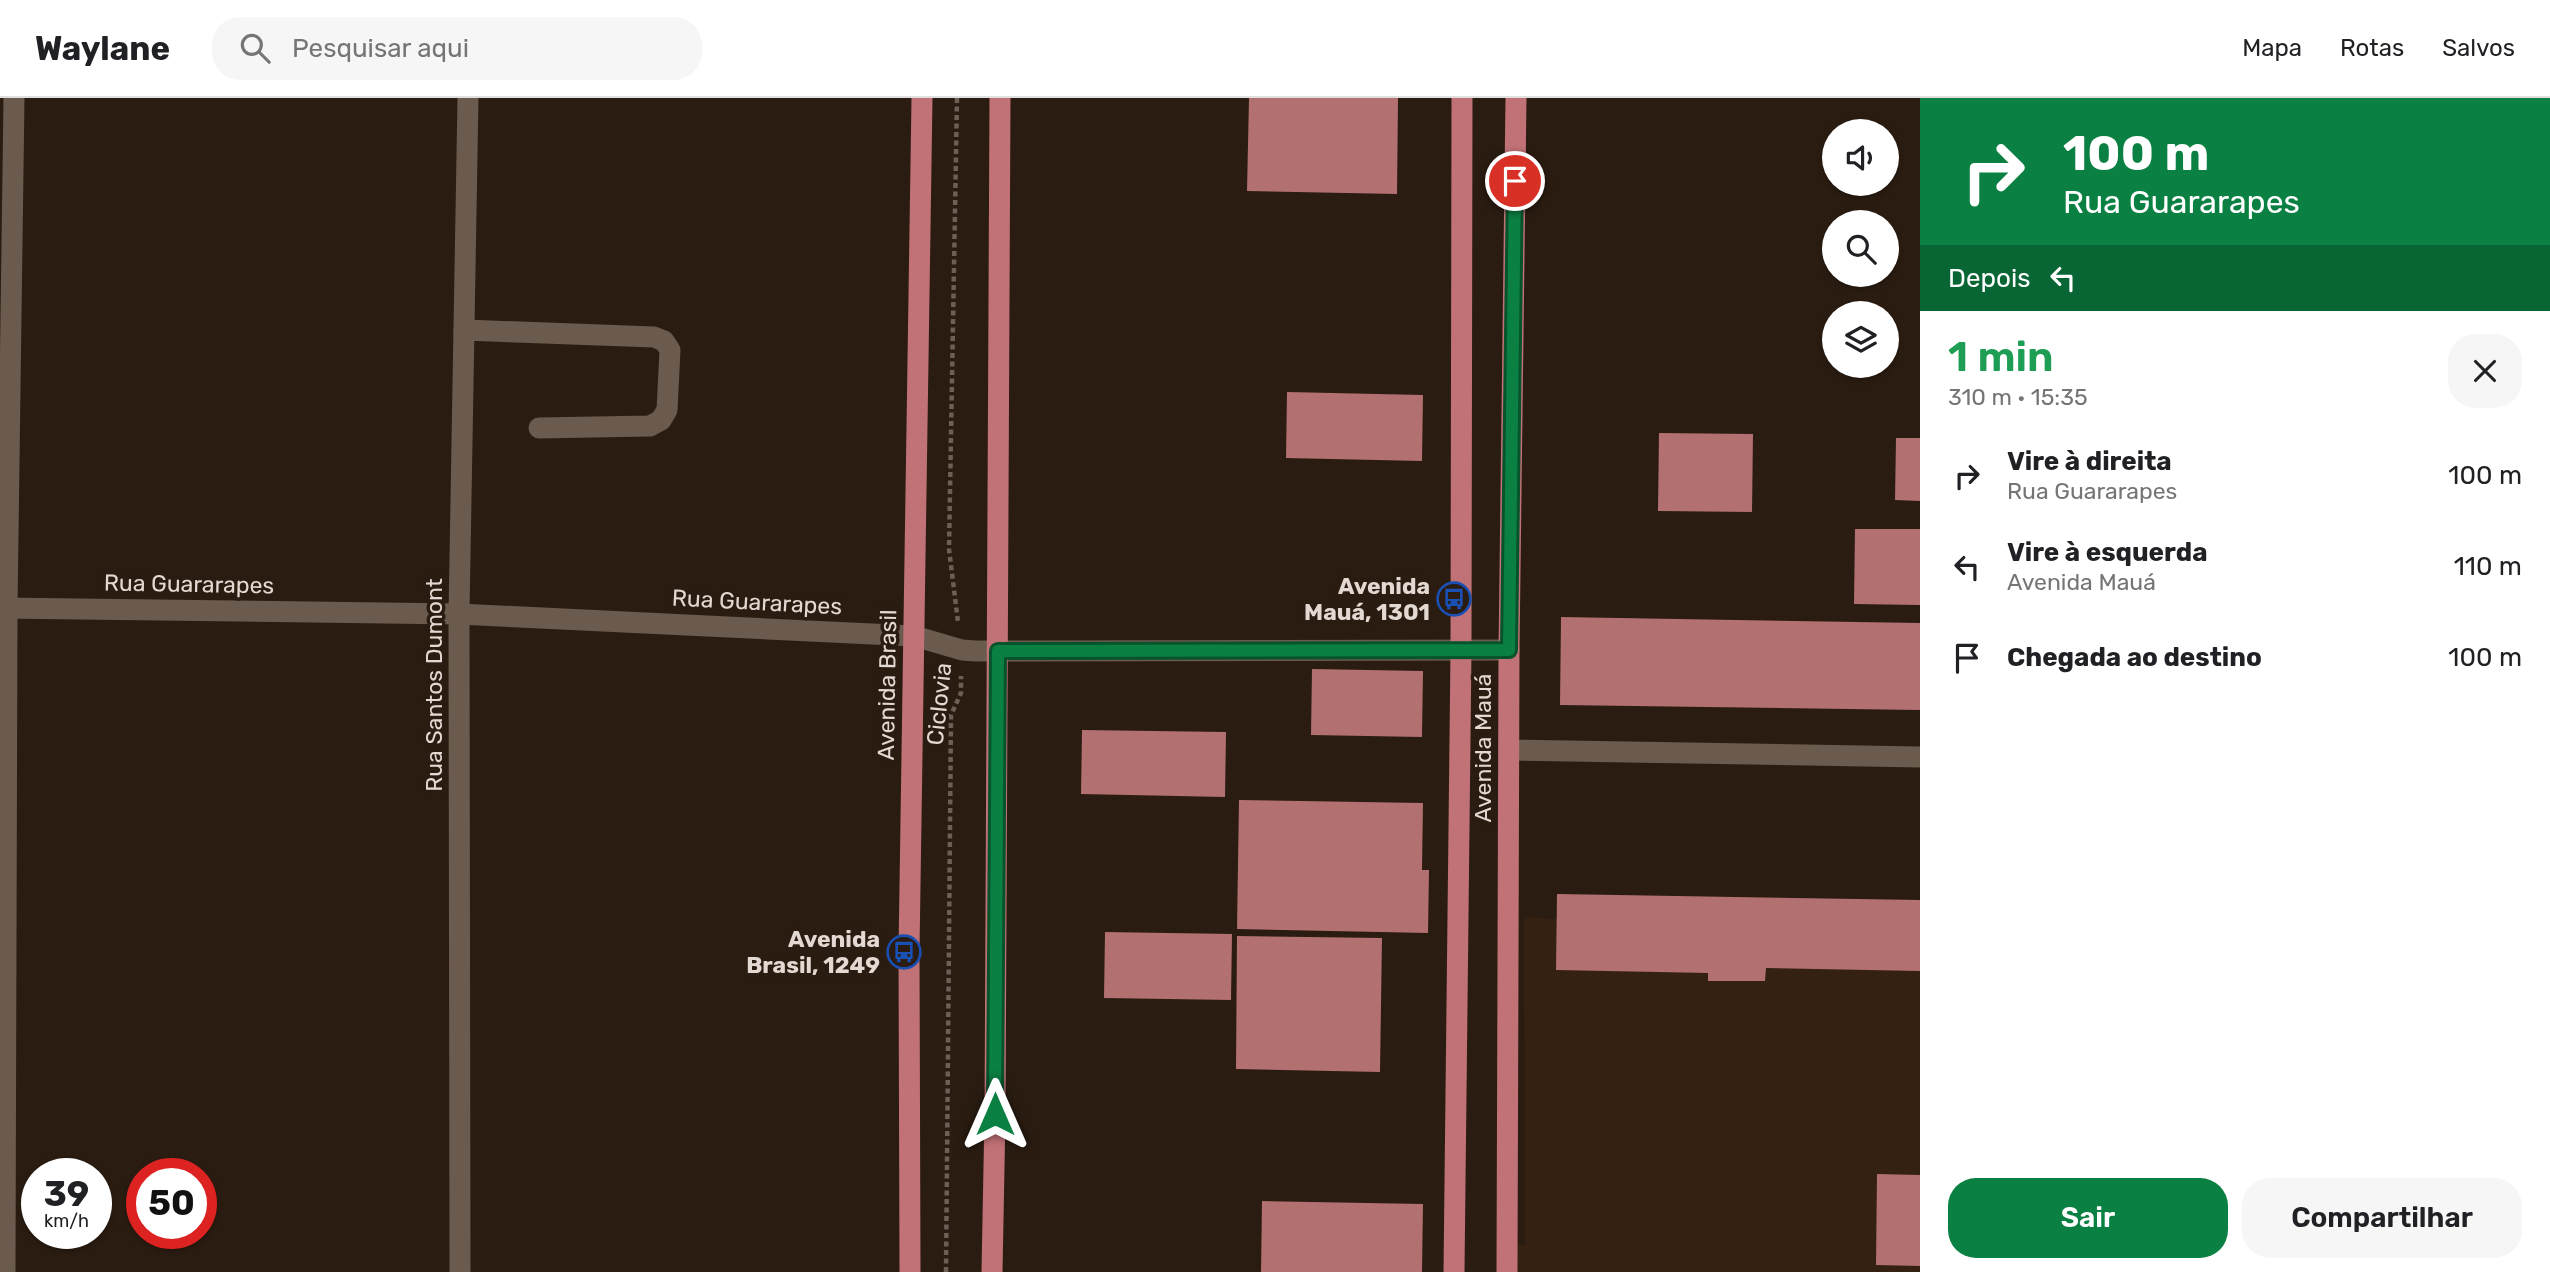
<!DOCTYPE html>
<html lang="pt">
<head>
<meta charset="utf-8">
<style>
  body { margin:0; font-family:Rubik,sans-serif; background:#f6f6f6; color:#202124; height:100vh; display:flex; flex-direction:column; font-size:26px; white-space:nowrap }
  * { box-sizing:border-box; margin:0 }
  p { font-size:23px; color:#757577 }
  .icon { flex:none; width:38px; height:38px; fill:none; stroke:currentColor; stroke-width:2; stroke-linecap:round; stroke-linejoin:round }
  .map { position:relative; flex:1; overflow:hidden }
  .side { display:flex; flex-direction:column; background:#fff; width:630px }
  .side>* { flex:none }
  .banner { background:#0b8043; color:#fff; overflow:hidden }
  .fabs { position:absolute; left:1822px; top:21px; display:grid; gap:14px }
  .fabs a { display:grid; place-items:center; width:77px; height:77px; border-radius:50%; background:#fff; box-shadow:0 2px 5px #0004; font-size:35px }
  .speed { position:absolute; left:21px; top:1060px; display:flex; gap:14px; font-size:35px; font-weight:700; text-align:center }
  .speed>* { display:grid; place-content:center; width:91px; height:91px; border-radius:50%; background:#fff; box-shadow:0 2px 5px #0004; line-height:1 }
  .speed small { font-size:18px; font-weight:400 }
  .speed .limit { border:10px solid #d22; background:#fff; color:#111 }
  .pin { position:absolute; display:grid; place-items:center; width:60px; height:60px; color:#fff; margin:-30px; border:4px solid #fff; border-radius:50%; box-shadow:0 2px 7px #0007 }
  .me { position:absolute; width:77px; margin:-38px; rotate:0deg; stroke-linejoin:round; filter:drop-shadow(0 0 5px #0008) }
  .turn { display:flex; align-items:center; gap:24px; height:147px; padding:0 28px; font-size:32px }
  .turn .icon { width:91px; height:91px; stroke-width:2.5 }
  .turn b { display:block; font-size:49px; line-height:60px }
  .then { display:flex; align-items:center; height:66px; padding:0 28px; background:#0003; gap:14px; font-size:26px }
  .round { display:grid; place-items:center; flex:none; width:74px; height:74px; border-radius:28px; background:#f6f6f6 }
  .summary { display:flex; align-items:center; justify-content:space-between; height:119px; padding:0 28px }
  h1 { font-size:42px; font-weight:600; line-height:52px; color:#1e9e55 }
  .button { display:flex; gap:14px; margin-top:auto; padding:14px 28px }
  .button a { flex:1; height:80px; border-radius:28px; background:#0b8043; color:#fff; font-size:28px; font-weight:600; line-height:80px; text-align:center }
  .button a+a { background:#f6f6f6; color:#202124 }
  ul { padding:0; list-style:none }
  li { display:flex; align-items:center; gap:21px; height:91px; padding:0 28px }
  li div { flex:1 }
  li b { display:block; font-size:26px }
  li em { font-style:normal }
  header { display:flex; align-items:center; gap:42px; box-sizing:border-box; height:98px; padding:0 35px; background:#fff; border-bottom:2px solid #e0e0e0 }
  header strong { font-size:33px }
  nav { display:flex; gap:38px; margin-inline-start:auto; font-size:24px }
  .search { width:490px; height:63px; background:#f6f6f6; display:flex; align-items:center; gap:18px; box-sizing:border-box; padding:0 24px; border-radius:28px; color:#757577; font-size:26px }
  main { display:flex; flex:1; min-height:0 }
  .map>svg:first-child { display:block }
</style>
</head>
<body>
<header>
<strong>Waylane</strong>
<div class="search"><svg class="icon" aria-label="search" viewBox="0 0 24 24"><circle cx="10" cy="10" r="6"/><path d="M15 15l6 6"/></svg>Pesquisar aqui</div>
<nav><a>Mapa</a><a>Rotas</a><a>Salvos</a></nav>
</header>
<main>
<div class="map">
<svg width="1920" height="1174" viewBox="0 0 1920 1174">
  <rect width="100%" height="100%" fill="#2a1c11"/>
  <polygon fill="#352112" points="1524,819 1920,843 1920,1174 1507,1174 1507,1146 1525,1147"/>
  <g fill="#b27070">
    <polygon points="1249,0 1398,0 1397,96 1247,93"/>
    <polygon points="1287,294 1423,297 1422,363 1286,360"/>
    <polygon points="1659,335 1753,336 1752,414 1658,413"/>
    <polygon points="1896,340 1920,340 1920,403 1895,402"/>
    <polygon points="1855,431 1920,431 1920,507 1854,506"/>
    <polygon points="1561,519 1920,525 1920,612 1560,607"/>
    <polygon points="1312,571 1423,573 1422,639 1311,637"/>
    <polygon points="1082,632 1226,634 1225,699 1081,696"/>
    <polygon points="1239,702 1423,705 1422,772 1429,772 1428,835 1237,831"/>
    <polygon points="1557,796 1920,802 1920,873 1766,870 1765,883 1708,883 1708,875 1556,872"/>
    <polygon points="1105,834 1232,836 1231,902 1104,900"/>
    <polygon points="1237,838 1382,840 1380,974 1236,971"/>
    <polygon points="1877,1076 1920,1077 1920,1168 1876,1167"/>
    <polygon points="1262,1103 1423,1106 1422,1174 1261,1174"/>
  </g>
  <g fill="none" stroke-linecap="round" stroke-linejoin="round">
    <g stroke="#6c5f56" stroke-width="4.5" stroke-dasharray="5 3.5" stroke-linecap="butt">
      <polyline points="957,0 949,451 958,524"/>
      <polyline points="946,1174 951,617 961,595 961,578"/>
    </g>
    <g stroke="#6b5a4e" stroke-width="21">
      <polyline points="464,232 654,239 664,243 670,252 667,312 661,322 650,328 539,330"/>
      <polyline points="0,510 459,516 914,538 962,552 976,553 1509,552"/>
      <polyline points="1509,652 1920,659"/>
      <polyline points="5,1174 7,510 14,0"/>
      <polyline points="460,1174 459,516 468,0"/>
    </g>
    <g stroke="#c17276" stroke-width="21">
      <polyline points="910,1174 909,853 922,0"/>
      <polyline points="992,1174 995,1016 1000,0"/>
      <polyline points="1454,1174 1461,552 1462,0"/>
      <polyline points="1507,1174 1509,552 1516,0"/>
    </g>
  </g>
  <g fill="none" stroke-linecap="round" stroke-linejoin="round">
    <defs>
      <polyline id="route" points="995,1016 998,553 1509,552 1515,83"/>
    </defs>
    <use href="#route" stroke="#07532c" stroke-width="18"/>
    <use href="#route" stroke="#0b8043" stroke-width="12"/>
  </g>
  <defs>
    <symbol id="bus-ring" viewBox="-11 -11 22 22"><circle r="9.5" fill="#2a1c11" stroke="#1a4fb4" stroke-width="1.5"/><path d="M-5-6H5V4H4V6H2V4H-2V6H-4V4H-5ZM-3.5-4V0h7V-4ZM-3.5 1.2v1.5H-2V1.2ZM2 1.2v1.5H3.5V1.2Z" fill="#1a4fb4"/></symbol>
  </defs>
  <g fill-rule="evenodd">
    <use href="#bus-ring" x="1435" y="482" width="38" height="38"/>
    <use href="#bus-ring" x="885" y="835" width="38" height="38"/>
  </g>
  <g text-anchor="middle" stroke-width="7" stroke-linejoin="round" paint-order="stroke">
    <g font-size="23" fill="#e3d9d2" stroke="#2a1c11">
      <text transform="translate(189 486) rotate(1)" y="8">Rua Guararapes</text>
      <text transform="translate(757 504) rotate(3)" y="8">Rua Guararapes</text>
      <text transform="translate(434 587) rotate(-90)" y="8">Rua Santos Dumont</text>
      <text transform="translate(887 587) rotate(-89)" y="8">Avenida Brasil</text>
      <text transform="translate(939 606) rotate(-84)" y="8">Ciclovia</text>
      <text transform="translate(1483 650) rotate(-90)" y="8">Avenida Mauá</text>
    </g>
    <g font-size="23" font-weight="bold" fill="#e3d9d2" stroke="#2a1c11" text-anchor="end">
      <text x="1430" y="496">Avenida<tspan x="1430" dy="26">Mauá, 1301</tspan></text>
      <text x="880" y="849">Avenida<tspan x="880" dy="26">Brasil, 1249</tspan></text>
    </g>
  </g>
</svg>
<div class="fabs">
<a><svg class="icon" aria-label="sound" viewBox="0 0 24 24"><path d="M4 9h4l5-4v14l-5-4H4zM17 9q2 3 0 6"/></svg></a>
<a><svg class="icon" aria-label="search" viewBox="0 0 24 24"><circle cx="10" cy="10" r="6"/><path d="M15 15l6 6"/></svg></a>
<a><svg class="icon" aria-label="layers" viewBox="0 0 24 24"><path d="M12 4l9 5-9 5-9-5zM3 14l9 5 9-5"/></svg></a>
</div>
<div class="speed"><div>39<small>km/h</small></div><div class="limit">50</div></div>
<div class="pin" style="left:1515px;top:83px;background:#d93025"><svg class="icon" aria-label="arrive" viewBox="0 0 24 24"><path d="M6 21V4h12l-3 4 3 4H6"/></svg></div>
<svg class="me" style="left:995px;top:1016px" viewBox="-20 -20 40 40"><path d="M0-17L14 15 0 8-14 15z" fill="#0b8043" stroke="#fff" stroke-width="4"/></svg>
</div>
<section class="side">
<div class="banner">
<div class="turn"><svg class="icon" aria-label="right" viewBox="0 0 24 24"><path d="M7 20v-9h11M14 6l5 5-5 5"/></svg><div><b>100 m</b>Rua Guararapes</div></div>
<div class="then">Depois<svg class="icon" aria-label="left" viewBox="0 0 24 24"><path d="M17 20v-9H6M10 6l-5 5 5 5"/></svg></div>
</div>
<div class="summary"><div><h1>1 min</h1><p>310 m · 15:35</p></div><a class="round"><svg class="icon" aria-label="close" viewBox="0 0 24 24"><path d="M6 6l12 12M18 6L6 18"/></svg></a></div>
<ul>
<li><svg class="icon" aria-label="right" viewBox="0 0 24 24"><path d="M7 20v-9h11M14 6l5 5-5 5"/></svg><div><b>Vire à direita</b><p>Rua Guararapes</p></div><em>100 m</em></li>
<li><svg class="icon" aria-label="left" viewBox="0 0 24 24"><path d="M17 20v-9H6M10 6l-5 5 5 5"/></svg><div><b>Vire à esquerda</b><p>Avenida Mauá</p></div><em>110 m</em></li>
<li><svg class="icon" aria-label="arrive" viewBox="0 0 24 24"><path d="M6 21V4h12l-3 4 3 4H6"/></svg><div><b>Chegada ao destino</b></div><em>100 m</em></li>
</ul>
<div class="button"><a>Sair</a><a>Compartilhar</a></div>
</section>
</main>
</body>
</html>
